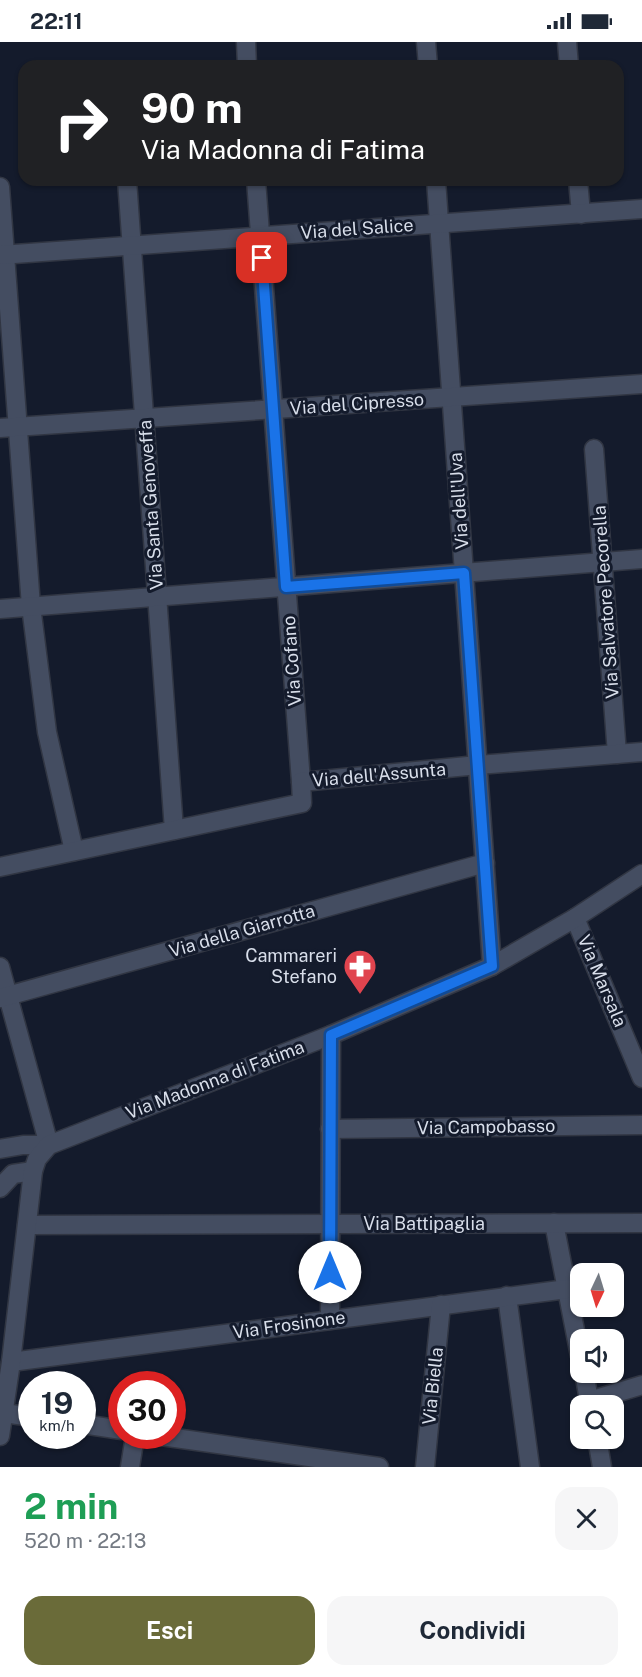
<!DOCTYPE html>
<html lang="it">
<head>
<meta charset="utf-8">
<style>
  body { margin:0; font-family:"Public Sans",sans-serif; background:#f6f6f7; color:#1f2937; height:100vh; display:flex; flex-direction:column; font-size:22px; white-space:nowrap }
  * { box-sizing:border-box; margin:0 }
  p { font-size:20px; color:#747a83 }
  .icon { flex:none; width:33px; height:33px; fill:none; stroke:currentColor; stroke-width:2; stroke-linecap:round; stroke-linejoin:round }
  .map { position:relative; height:1425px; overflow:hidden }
  .sheet { display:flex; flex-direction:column; background:#fff; flex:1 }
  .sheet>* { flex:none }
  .guide { position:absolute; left:18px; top:18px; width:606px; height:126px; border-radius:18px; box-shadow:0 2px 4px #0004; background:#202124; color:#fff; overflow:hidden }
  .needle { width:39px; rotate:184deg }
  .buttons { position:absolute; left:570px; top:1221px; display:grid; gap:12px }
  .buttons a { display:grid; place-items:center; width:54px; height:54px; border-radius:12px; background:#fff; box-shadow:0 2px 4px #0004; font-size:30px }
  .speed { position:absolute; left:18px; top:1329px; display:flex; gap:12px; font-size:30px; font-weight:700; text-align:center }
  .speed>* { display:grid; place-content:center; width:78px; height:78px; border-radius:50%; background:#fff; box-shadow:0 2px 4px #0004; line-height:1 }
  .speed small { font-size:15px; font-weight:400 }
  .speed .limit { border:9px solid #d22; background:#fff; color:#111 }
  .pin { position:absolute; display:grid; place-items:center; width:51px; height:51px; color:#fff; margin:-26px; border-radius:12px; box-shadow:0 3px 9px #0006 }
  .me { position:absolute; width:66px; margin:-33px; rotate:0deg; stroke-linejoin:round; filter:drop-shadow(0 0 4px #0008) }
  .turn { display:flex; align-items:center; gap:21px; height:126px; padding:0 24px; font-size:27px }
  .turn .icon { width:78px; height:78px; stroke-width:2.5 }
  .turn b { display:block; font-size:42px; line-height:51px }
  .round { display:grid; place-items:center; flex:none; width:63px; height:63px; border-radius:18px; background:#f6f6f7 }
  .head { display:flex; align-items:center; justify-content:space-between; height:102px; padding:0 24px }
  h1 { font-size:36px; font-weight:700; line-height:45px; color:#1e9e55 }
  .cta { display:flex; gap:12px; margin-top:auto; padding:12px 24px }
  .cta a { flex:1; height:69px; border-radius:18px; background:#6a6b39; color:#fff; font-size:24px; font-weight:700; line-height:69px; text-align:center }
  .cta a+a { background:#f6f6f7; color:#1f2937 }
  .status { display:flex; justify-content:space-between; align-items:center; height:42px; padding:0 30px; background:#fff; direction:ltr }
  .status svg { height:16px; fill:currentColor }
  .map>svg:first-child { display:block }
</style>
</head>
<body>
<div class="status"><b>22:11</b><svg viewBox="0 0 49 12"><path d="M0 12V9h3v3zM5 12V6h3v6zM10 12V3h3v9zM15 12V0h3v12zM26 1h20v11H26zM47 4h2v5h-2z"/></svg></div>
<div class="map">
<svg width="642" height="1425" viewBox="0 0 642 1425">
  <rect width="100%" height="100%" fill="#141b2c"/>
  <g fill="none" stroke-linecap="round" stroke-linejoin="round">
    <defs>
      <g id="minor">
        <polyline points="246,0 247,24"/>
        <polyline points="426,0 428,24"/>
        <polyline points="567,0 569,24"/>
        <polyline points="127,138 174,788"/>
        <polyline points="256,138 301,740"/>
        <polyline points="436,138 492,924"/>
        <polyline points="578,138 581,172"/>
        <polyline points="0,145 31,564 47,690 74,809"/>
        <polyline points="0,213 642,167"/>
        <polyline points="0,386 642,342"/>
        <polyline points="594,407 617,712"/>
        <polyline points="0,567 642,517"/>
        <polyline points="0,825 302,761 301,740 478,723 642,710"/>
        <polyline points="575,876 642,1036"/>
        <polyline points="0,925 49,1103"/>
        <polyline points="0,956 485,821"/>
        <polyline points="330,1087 642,1083"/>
        <polyline points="0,1107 23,1103 49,1103"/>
        <polyline points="0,1146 13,1132 33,1129"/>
        <polyline points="554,1181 580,1314"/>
        <polyline points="27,1183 642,1181"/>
        <polyline points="507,1254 530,1425"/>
        <polyline points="330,1278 331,993"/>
        <polyline points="11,1320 567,1247"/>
        <polyline points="584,1330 590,1364"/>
        <polyline points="589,1359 642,1343"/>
        <polyline points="4,1371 32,1375"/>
        <polyline points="82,1382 122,1388"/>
        <polyline points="0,1394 11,1320 33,1129 37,1117 49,1103 331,993 492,924 575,876 642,832"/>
        <polyline points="161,1394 379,1425"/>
        <polyline points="597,1396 602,1425"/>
        <polyline points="130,1425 135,1394"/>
        <polyline points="425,1425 441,1263"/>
      </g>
    </defs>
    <use href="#minor" stroke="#313643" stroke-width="21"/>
    <use href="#minor" stroke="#444d61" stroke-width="18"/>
  </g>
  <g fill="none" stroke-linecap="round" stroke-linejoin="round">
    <defs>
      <polyline id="route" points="262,216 286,545 464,531 492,924 331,993 330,1230"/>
    </defs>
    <use href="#route" stroke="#114b97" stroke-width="15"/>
    <use href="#route" stroke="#1a73e8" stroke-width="10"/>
  </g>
  <defs>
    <symbol id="pharmacy-pin" viewBox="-11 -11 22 30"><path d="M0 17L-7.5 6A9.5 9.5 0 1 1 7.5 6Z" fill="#e0444e" stroke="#141b2c"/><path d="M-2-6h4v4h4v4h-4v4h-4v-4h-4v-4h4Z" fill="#fff"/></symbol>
  </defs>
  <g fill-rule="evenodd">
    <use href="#pharmacy-pin" x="341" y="905" width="38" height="52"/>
  </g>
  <g text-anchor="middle" stroke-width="6" stroke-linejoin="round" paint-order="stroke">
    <g font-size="18" fill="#d8deea" stroke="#141b2c">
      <text transform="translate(357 187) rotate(-4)" y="6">Via del Salice</text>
      <text transform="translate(357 362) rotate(-4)" y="6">Via del Cipresso</text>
      <text transform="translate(459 459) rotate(-94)" y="6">Via dell'Uva</text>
      <text transform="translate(151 463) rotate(-94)" y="6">Via Santa Genoveffa</text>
      <text transform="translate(606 560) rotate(-94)" y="6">Via Salvatore Pecorella</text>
      <text transform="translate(292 619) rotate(-94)" y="6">Via Cofano</text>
      <text transform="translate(379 733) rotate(-5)" y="6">Via dell'Assunta</text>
      <text transform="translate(242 889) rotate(-16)" y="6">Via della Giarrotta</text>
      <text transform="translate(602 939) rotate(67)" y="6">Via Marsala</text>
      <text transform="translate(215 1038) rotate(-21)" y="6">Via Madonna di Fatima</text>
      <text transform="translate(486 1085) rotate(-1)" y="6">Via Campobasso</text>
      <text x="424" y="1188">Via Battipaglia</text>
      <text transform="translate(289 1283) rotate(-8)" y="6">Via Frosinone</text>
      <text transform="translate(433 1344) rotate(-84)" y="6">Via Biella</text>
    </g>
    <g font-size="18" fill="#d8deea" stroke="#141b2c" text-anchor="end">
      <text x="337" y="920">Cammareri<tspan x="337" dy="21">Stefano</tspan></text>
    </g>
  </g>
</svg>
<div class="buttons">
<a><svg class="needle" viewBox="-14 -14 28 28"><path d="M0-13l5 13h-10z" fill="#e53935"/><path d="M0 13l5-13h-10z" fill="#747a83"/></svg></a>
<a><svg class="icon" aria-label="sound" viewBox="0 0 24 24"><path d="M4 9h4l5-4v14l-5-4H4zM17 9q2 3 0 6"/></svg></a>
<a><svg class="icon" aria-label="search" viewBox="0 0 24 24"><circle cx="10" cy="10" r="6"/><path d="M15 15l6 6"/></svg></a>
</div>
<div class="speed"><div>19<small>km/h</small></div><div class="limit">30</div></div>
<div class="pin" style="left:262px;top:216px;background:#d93025"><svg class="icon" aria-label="arrive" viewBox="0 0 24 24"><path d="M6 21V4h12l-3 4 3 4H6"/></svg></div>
<svg class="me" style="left:330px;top:1230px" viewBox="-20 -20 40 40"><circle r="19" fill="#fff"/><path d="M0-13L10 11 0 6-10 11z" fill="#1a73e8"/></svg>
<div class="guide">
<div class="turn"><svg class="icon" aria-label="right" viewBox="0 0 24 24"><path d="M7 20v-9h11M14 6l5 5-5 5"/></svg><div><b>90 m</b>Via Madonna di Fatima</div></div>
</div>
</div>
<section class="sheet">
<div class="head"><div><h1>2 min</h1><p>520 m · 22:13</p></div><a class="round"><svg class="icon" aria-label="close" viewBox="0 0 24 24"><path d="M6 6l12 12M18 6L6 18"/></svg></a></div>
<div class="cta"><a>Esci</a><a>Condividi</a></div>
</section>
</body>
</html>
